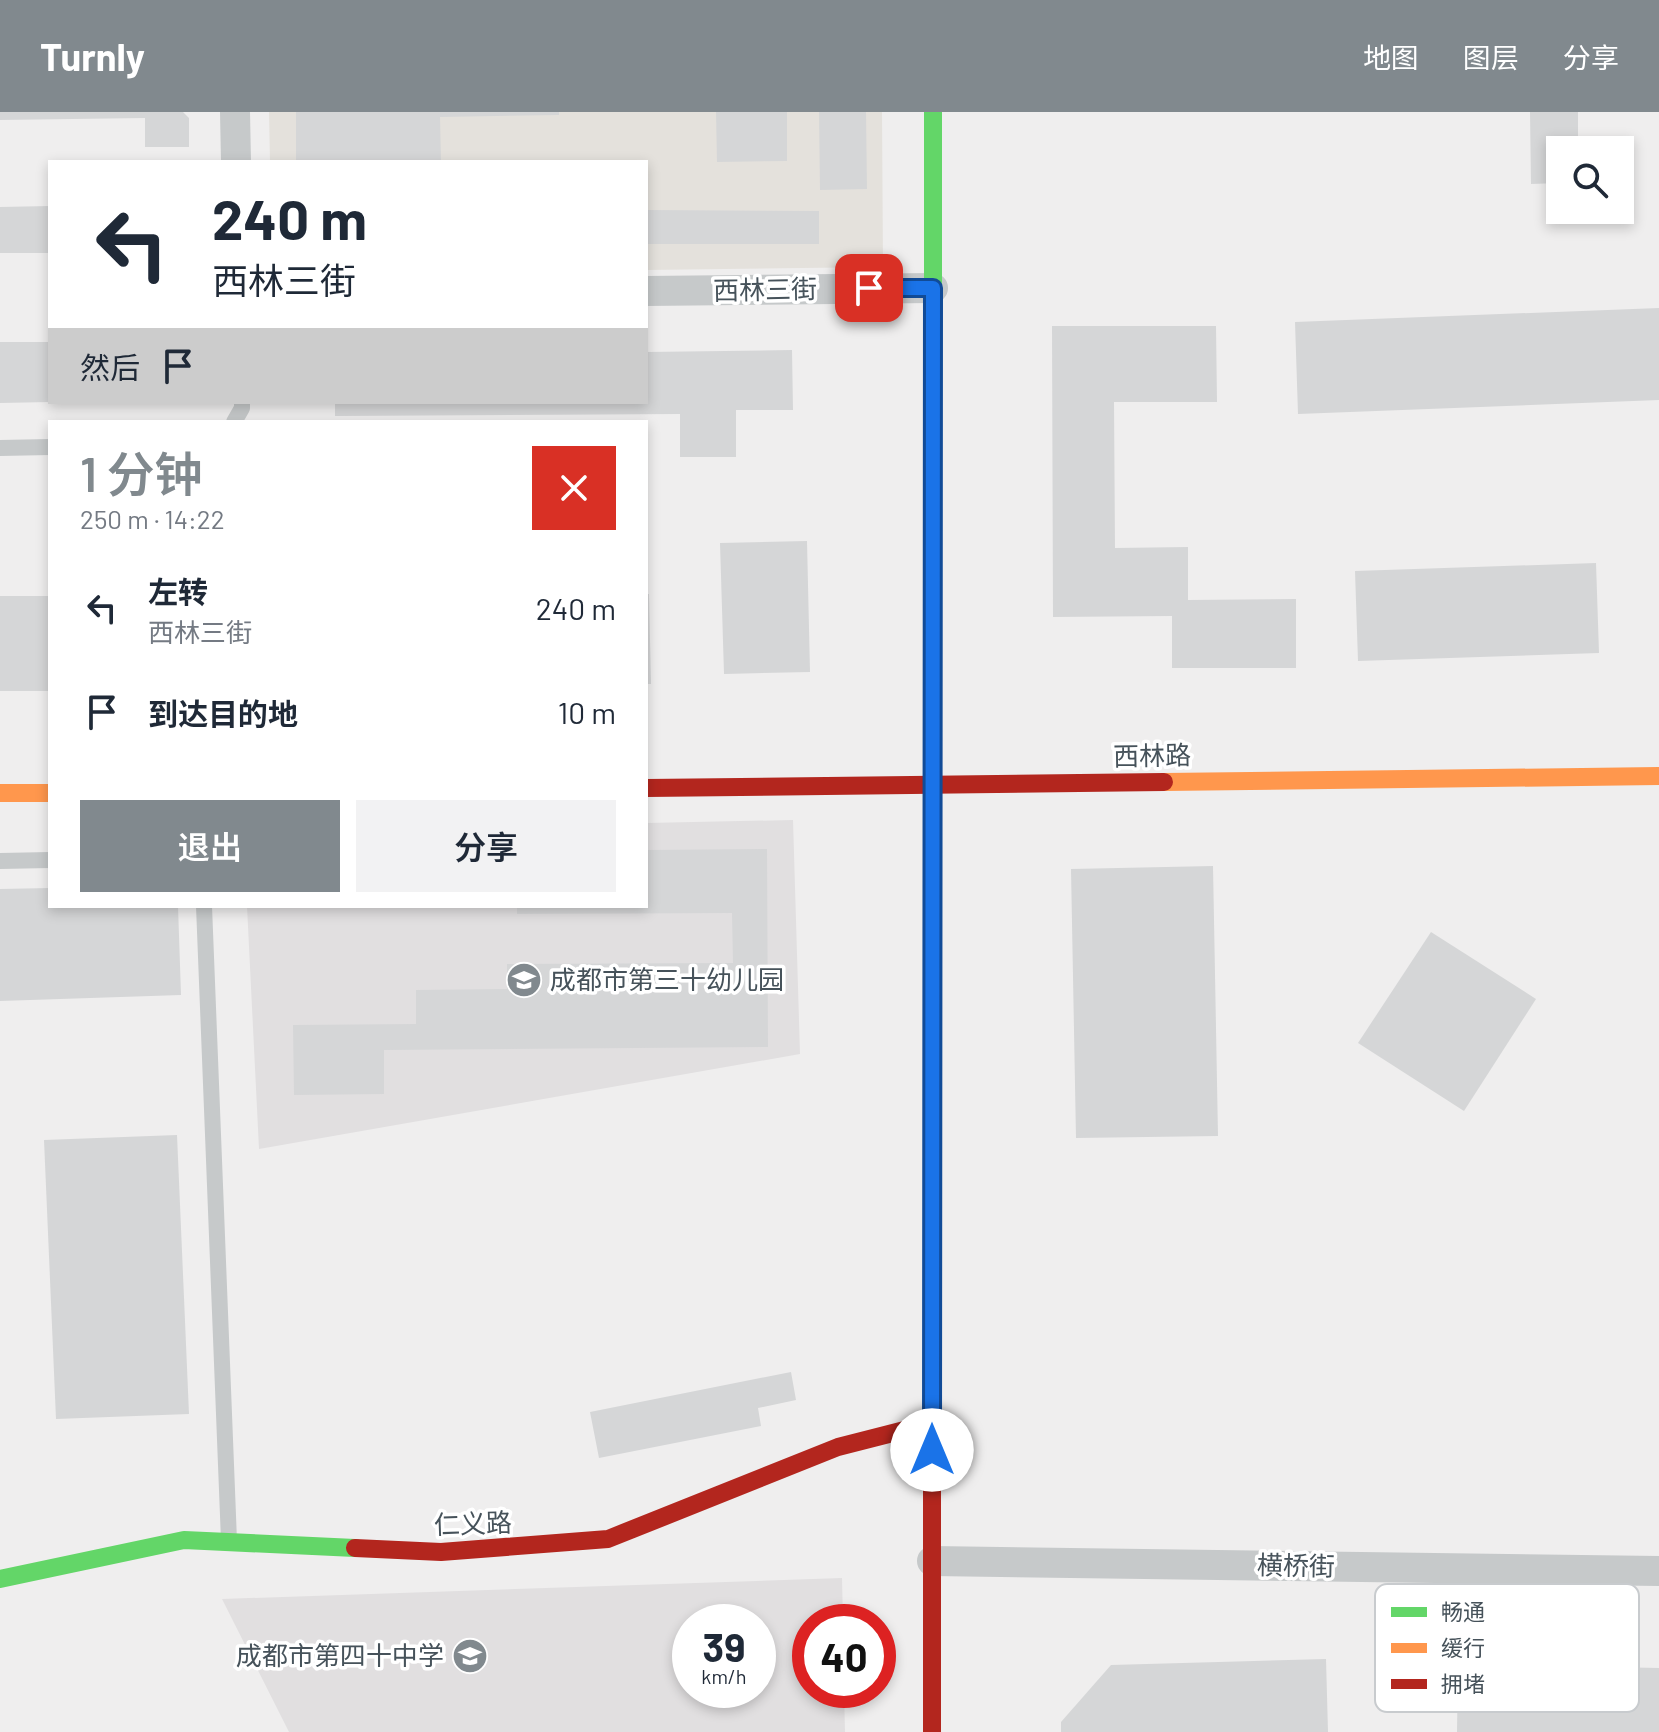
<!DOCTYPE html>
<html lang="zh">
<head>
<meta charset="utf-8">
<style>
  body { margin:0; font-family:Barlow,"Noto Sans SC",sans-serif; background:#f2f2f3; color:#1f2937; height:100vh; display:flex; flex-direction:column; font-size:30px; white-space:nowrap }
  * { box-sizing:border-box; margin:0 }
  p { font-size:26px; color:#747a83 }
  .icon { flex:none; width:44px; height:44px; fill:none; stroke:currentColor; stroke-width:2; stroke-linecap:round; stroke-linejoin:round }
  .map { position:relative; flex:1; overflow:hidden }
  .sheet { position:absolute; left:48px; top:308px; width:600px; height:488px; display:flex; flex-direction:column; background:#fff; border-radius:0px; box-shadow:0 4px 12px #0003 }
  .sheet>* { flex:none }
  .top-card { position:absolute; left:48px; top:48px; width:600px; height:244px; border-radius:0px; box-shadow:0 4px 12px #0003; background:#fff; color:#1f2937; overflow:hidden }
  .controls { position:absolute; left:1546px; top:24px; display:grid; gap:16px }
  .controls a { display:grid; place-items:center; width:88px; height:88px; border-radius:0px; background:#fff; box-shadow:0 4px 12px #0003; font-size:40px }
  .speed { position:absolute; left:672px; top:1492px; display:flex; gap:16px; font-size:40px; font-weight:700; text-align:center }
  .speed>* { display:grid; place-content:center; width:104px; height:104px; border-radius:50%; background:#fff; box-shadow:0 4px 12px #0003; line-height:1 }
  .speed small { font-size:20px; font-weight:400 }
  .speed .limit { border:12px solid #d22; background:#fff; color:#111 }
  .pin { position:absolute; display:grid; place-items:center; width:68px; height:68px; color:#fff; margin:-34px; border-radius:16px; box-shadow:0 4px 12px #0006 }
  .me { position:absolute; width:88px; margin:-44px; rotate:0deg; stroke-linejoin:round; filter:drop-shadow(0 0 6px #0008) }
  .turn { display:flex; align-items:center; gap:28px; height:168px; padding:0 32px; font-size:36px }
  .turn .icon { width:104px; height:104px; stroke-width:2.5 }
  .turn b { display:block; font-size:56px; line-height:68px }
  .then { display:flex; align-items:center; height:76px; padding:0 32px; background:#0003; gap:16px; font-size:30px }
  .round { display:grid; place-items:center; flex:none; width:84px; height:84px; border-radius:0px; background:#f2f2f3 }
  .summary { display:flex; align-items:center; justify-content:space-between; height:136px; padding:0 32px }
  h1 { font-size:48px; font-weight:600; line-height:60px; color:#81898e }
  .action { display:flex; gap:16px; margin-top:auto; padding:16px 32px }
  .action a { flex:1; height:92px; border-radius:0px; background:#81898e; color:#fff; font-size:32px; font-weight:600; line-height:92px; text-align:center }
  .action a+a { background:#f2f2f3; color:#1f2937 }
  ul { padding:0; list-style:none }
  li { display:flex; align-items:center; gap:24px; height:104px; padding:0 32px }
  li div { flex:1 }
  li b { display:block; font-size:30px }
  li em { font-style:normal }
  header { display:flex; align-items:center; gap:48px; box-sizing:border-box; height:112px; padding:0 40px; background:#81898e; color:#fff }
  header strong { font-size:38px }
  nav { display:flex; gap:44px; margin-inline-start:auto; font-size:28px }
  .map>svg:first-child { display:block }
</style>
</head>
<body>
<header>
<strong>Turnly</strong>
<nav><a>地图</a><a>图层</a><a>分享</a></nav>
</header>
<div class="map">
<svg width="1659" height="1620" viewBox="0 0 1659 1620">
  <rect width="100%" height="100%" fill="#efeeee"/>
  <polygon fill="#e4e1dc" points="269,0 882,0 883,155 646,158 646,50 270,50"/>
  <g fill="#e1dfe0" fill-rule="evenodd">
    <polygon points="793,708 800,942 259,1037 247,794 646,794 646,711"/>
    <path d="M842 1466 843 1510H810V1578H844L845 1620H289L222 1487ZM690 1510H758V1578H690Z"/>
  </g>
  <g fill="#d5d6d7">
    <polygon points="0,0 183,0 189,6 189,35 145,35 145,6 0,8"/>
    <polygon points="296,0 559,0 559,3 440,5 441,50 296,50"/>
    <polygon points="716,0 787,0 787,49 717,50"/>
    <polygon points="819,0 866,0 867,77 820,78"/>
    <polygon points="1530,0 1578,0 1578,38 1560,38 1560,71 1531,72"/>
    <polygon points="50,94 50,141 0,141 0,95"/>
    <polygon points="646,98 819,99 819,132 646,132"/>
    <polygon points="1659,196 1659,288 1298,302 1295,210"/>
    <polygon points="1052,214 1216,214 1217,290 1114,290 1115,436 1188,435 1188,488 1296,487 1296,556 1172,556 1172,504 1053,505"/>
    <polygon points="0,230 50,230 50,290 0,291"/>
    <polygon points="792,238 793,298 736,298 736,345 680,345 680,302 335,304 335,290 646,290 646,240"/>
    <polygon points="807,429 810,560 724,562 720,431"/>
    <polygon points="1596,451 1599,541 1358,549 1355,459"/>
    <polygon points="646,482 649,482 651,572 646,572"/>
    <rect x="0" y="484" width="50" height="95"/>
    <polygon points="767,737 768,935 384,938 384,982 294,983 293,913 416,912 416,878 507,877 507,852 733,851 732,801 517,802 517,794 646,794 646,738"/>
    <polygon points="1213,754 1218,1024 1076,1026 1071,757"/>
    <polygon points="50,776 50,794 178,794 181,883 0,889 0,777"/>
    <polygon points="1431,820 1536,887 1464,999 1358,931"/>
    <polygon points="177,1023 189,1302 56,1307 44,1028"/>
    <polygon points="791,1260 796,1288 758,1296 761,1314 599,1346 590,1300"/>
    <polygon points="1326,1547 1328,1620 1061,1620 1061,1610 1111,1553"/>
    <polygon points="1458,1552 1659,1556 1659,1620 1457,1620"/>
  </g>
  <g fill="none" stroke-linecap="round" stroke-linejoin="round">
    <g stroke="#c6c9ca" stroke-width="16">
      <polyline points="234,310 242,296 242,290"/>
      <polyline points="0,336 50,335"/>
      <polyline points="0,749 50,748"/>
      <polyline points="204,794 229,1429"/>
    </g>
    <g stroke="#c6c9ca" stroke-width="30">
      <polyline points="235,0 236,50"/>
      <polyline points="646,179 933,176"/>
      <polyline points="932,1449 1659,1459"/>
    </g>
    <g stroke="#63d668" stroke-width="18">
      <polyline points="933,386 933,0"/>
      <polyline points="932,1085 933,689"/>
      <polyline points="0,1467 184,1428 355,1436"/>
    </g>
    <g stroke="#ff974d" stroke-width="18">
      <polyline points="1164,670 1659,664"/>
      <polyline points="0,681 50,681"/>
    </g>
    <g stroke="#b3261e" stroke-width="18">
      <polyline points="646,676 1164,670"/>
      <polyline points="933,689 933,386"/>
      <polyline points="355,1436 441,1440 608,1427 838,1335 932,1311"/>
      <polyline points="932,1620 932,1085"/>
    </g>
  </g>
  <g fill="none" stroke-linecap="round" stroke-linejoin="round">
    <defs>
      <polyline id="route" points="869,176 933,176 932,1338"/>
    </defs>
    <use href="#route" stroke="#114b97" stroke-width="20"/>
    <use href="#route" stroke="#1a73e8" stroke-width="14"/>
  </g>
  <defs>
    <symbol id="school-disc" viewBox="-11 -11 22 22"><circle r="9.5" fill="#81898e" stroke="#fff"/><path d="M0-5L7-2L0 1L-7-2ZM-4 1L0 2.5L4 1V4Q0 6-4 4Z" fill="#fff"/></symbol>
  </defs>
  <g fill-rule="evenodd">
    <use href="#school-disc" x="504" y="848" width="40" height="40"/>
    <use href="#school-disc" x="450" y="1524" width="40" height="40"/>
  </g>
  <g text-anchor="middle" stroke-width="7" stroke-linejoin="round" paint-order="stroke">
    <g font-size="26" fill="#46525a" stroke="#fff">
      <text transform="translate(765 178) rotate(-1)" y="9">西林三街</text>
      <text transform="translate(1152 644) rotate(-1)" y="9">西林路</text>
      <text transform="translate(473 1412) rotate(-2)" y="9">仁义路</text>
      <text transform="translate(1296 1454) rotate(1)" y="9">横桥街</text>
    </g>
    <g font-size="26" fill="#46525a" stroke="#fff" text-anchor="start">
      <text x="550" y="877">成都市第三十幼儿园</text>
      <text x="444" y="1553" text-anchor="end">成都市第四十中学</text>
    </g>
  </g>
  <rect x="1375" y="1472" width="264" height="128" rx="12" fill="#fff" stroke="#c8cbce" stroke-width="2"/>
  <rect x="1391" y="1495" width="36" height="10" fill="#63d668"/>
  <rect x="1391" y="1531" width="36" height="10" fill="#ff974d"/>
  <rect x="1391" y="1567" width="36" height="10" fill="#b3261e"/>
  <g font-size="22" fill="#46525a">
    <text x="1441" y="1508">畅通</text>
    <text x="1441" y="1544">缓行</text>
    <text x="1441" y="1580">拥堵</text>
  </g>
</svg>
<div class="controls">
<a><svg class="icon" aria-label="search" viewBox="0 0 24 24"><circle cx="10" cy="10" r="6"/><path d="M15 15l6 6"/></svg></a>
</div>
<div class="speed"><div>39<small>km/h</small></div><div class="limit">40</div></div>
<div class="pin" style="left:869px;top:176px;background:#d93025"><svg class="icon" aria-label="arrive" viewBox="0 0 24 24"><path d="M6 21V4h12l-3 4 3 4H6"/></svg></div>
<svg class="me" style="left:932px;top:1338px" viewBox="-20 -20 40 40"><circle r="19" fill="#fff"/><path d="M0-13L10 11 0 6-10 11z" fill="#1a73e8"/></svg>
<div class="top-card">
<div class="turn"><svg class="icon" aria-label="left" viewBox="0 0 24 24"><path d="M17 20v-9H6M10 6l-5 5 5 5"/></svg><div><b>240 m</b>西林三街</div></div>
<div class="then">然后<svg class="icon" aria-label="arrive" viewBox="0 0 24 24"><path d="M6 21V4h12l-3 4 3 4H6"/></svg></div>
</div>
<section class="sheet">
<div class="summary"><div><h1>1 分钟</h1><p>250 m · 14:22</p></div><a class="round" style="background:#d93025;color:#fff"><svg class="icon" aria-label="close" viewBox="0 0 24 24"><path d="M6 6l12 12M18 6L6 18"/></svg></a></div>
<ul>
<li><svg class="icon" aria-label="left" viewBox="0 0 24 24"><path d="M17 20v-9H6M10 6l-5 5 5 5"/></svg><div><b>左转</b><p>西林三街</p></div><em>240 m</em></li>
<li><svg class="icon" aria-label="arrive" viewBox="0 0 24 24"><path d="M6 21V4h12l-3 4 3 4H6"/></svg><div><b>到达目的地</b></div><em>10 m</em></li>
</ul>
<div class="action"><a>退出</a><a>分享</a></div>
</section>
</div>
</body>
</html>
